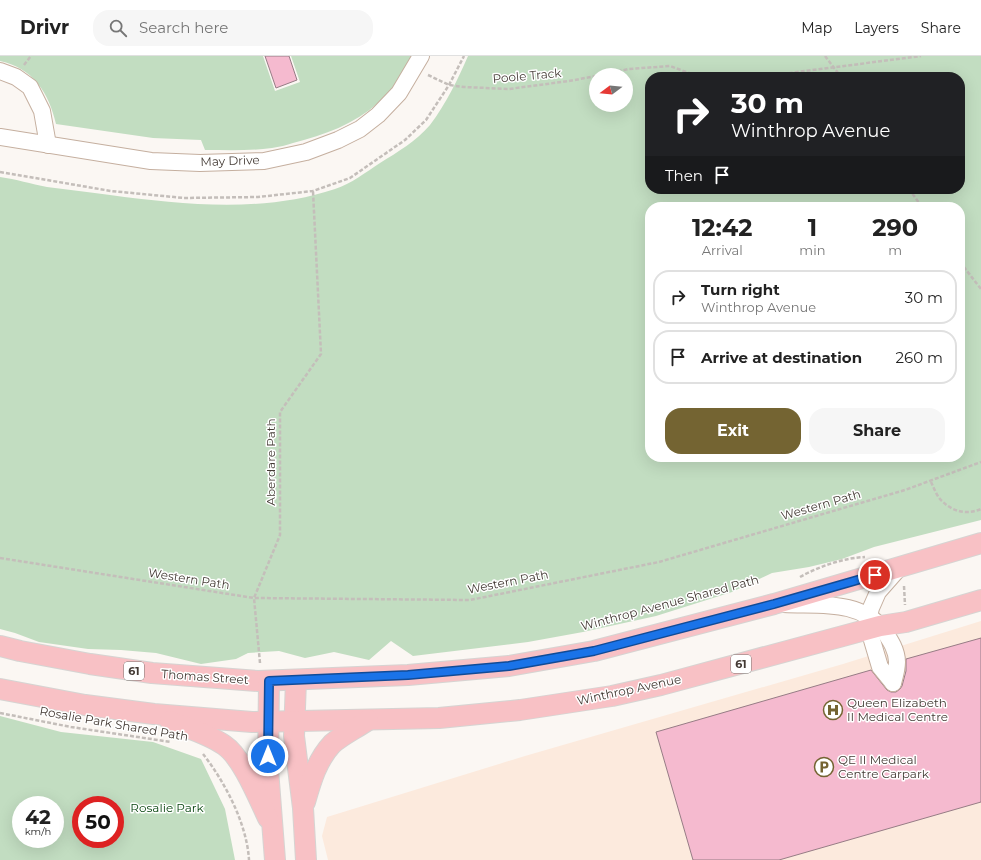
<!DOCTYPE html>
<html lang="en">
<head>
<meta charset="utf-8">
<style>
  body { margin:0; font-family:Montserrat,sans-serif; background:#f6f6f6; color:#222; height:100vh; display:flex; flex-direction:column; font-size:15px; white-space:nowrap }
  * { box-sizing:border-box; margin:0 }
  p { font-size:13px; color:#767676 }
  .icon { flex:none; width:22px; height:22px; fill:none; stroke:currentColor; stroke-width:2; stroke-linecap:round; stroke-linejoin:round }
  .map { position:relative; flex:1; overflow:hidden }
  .drawer { position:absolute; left:645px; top:146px; width:320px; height:260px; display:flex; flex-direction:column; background:#fff; border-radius:16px; box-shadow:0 4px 16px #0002 }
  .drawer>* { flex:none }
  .banner { position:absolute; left:645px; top:16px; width:320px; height:122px; border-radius:16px; box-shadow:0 4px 16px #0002; background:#202124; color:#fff; overflow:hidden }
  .needle { width:26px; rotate:254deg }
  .controls { position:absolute; left:589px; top:12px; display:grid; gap:8px }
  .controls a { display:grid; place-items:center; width:44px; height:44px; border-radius:50%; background:#fff; box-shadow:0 4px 16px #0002; font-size:20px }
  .speed { position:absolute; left:12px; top:740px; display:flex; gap:8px; font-size:20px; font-weight:700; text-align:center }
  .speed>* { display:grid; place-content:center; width:52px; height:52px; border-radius:50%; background:#fff; box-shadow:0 4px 16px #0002; line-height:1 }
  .speed small { font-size:10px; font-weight:400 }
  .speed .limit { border:6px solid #d22; background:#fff; color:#111 }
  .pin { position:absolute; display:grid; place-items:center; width:34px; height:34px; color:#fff; margin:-17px; border:2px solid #fff; border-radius:50%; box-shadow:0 1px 4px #0007 }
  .me { position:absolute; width:44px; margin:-22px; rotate:0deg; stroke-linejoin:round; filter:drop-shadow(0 0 3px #0008) }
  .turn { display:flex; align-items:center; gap:14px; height:84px; padding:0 20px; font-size:18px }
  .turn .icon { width:52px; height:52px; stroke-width:2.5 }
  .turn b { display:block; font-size:28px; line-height:34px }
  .then { display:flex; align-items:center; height:38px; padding:0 20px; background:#0003; gap:8px; font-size:15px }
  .eta { display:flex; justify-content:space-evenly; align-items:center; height:68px; text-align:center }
  .eta b { font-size:24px; font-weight:700; line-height:28px }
  .cta { display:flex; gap:8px; margin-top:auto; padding:8px 20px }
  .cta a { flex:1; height:46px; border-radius:16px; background:#746432; color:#fff; font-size:16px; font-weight:700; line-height:46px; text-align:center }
  .cta a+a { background:#f6f6f6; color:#222 }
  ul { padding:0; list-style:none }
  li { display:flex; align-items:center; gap:12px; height:54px; margin:0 8px 6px; padding:0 12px; border:2px solid #e0e0e0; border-radius:16px }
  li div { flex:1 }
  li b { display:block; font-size:15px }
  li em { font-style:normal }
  header { display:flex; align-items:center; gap:24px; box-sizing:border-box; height:56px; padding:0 20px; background:#fff; border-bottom:1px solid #e0e0e0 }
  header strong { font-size:19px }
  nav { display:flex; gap:22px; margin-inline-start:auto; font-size:14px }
  .search { width:280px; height:36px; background:#f6f6f6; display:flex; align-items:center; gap:10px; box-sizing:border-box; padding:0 14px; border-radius:16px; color:#767676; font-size:15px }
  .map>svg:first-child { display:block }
</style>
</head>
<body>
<header>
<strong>Drivr</strong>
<div class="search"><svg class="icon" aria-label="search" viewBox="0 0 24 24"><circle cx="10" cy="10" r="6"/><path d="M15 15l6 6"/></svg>Search here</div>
<nav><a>Map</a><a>Layers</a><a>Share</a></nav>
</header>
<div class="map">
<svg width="981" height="804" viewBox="0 0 981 804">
  <rect width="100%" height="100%" fill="#fbf7f3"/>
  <polygon fill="#fceadd" points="981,565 981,804 328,804 322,780 327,761 525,700 843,608"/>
  <g fill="#c2ddc1" fill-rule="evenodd">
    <path d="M0 0H263L275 35 300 26 291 0H413C403 16 393 34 378 47 354 68 325 79 293 87 287 89 279 91 272 92 250 95 227 94 205 94L201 84 153 82 56 68C49 37 33 12 0 5Z"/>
    <path d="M468 0H981V464L874 491 842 503 809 511 772 517 732 536 656 560 583 576 528 586 413 600 391 585 369 604 334 596 305 602 279 595 248 597 236 603 201 608 156 597 121 594 88 593 39 586 15 577 0 573V121C16 123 31 128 47 131 68 134 90 136 110 139 185 149 263 157 335 133 351 128 366 116 380 107 398 96 416 85 430 69 446 48 458 23 468 0ZM596 19H626V49H596ZM650 21H960V133H650ZM650 151H960V401H650Z"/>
    <path d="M0 660 61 676 153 686 201 703 225 753 235 804H0ZM21 749H55V783H21ZM81 749H115V783H81Z"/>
  </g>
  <g fill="#f5bacf" stroke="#967c85">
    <polygon points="265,0 289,0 297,24 276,32"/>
    <polygon points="981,582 981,746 779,804 693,804 656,676 871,614 887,634 891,636 896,636 900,633 902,630 906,615 906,603"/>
  </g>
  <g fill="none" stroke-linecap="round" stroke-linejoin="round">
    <defs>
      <g id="minor">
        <polyline points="0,15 16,21 30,31 42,55 48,89"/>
        <polyline points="0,81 151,105 200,107 264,105 306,96 338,84 360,73 378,59 399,37 421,0"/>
        <path d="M784 548C818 550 861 543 884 575 890 584 897 594 897 606 897 612 895 620 893 627"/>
        <polyline points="893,627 880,611 869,574 869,560 871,552 878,536 900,511"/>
      </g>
      <g id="major">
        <polyline points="0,590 20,595 90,608 152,617 258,625 408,619 509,610 594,595 774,548 981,487"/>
        <polyline points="296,624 294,680 303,752 306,804"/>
        <polyline points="269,625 268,713 275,804"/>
        <polyline points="0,633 85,649 154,658 252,666 439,662 520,654 612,640 661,629 880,570 906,566 981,544"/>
        <path d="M170 665C187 672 208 678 224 689 242 701 258 741 268 762"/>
        <path d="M305 746C311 725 317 704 332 688 342 679 357 672 368 664"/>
      </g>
    </defs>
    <use href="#minor" stroke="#c5af9f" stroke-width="18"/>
    <use href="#major" stroke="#d6d4d2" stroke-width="22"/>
    <g stroke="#c4beba" stroke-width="2.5" stroke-dasharray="4 2" stroke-linecap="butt">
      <polyline points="825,0 841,21"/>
      <polyline points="24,9 31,0"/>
      <polyline points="428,19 449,29 464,31 509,33 569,25 596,20"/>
      <polyline points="600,19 629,13 670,10 700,21"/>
      <polyline points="759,21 921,0"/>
      <polyline points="0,116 111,135 184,142 258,141 313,135 350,122 405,84 426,64 449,29 464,0"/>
      <polyline points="909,133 922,151"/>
      <polyline points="960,206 981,233"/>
      <path d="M931 426C934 432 937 441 942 445 953 456 967 459 981 453"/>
      <polyline points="0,502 254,542 470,544 659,506 905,434 981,406"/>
      <path d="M800 521C820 510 843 502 865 501"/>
      <polyline points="904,530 905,549"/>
      <polyline points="260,607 254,542 280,479 280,356 321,298 313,135"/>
      <polyline points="0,657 71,671 171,686"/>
      <path d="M203 698C225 726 247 768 249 804"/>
    </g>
    <use href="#minor" stroke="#fff" stroke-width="16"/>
    <use href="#major" stroke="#f8c1c5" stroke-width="20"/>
  </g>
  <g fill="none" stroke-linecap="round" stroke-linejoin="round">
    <defs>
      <polyline id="route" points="268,700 269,625 408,619 509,610 594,595 774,548 875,519"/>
    </defs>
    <use href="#route" stroke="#114b97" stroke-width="10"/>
    <use href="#route" stroke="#1a73e8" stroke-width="7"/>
  </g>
  <defs>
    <symbol id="hospital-ring" viewBox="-11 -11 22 22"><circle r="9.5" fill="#fff" stroke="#746432" stroke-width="1.5"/><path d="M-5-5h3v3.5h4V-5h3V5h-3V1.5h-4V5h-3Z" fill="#746432"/></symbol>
    <symbol id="parking-ring" viewBox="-11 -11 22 22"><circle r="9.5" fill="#fff" stroke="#746432" stroke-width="1.5"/><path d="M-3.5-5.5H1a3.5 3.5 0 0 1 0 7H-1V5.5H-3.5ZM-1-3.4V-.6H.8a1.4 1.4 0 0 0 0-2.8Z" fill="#746432"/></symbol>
  </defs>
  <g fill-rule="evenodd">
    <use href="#hospital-ring" x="822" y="643" width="22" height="22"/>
    <use href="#parking-ring" x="813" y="700" width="22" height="22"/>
  </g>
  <g text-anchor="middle" stroke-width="3" stroke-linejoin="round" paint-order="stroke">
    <g fill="#fff" stroke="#7b7571" stroke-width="1">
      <rect x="731" y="599" width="20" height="18" rx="3"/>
      <rect x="124" y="606" width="20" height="18" rx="3"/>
    </g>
    <g font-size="11" font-weight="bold" fill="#433a34">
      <text x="741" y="612">61</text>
      <text x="134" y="619">61</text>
    </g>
    <g font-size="12" fill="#433a34" stroke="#fff">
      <text transform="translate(527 20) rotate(-5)" y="4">Poole Track</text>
      <text transform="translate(230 105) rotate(-2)" y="4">May Drive</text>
      <text transform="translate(271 406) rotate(-90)" y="4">Aberdare Path</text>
      <text transform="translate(821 449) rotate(-16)" y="4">Western Path</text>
      <text transform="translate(189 523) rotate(9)" y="4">Western Path</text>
      <text transform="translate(508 526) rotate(-11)" y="4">Western Path</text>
      <text transform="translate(670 547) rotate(-15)" y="4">Winthrop Avenue Shared Path</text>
      <text transform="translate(205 621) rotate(4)" y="4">Thomas Street</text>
      <text transform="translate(629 634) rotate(-12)" y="4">Winthrop Avenue</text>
      <text transform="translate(114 668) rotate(10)" y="4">Rosalie Park Shared Path</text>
    </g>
    <g font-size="12" fill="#433a34" stroke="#fff" text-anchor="start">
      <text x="847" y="651">Queen Elizabeth<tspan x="847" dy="14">II Medical Centre</tspan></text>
      <text x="838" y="708">QE II Medical<tspan x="838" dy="14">Centre Carpark</tspan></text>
    </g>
    <g font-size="12" fill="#07440e" stroke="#fff">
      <text x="167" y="756">Rosalie Park</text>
    </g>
  </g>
</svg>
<div class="controls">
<a><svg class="needle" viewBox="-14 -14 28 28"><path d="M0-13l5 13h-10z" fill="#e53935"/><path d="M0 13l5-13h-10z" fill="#767676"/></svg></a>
</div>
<div class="speed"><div>42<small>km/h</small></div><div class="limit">50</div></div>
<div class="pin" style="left:875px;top:519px;background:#d93025"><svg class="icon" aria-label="arrive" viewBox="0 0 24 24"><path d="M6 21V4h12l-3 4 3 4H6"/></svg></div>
<svg class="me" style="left:268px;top:700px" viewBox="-20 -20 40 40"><circle r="17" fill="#1a73e8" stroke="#fff" stroke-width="3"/><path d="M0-11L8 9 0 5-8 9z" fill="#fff"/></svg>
<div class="banner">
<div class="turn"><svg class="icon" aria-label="right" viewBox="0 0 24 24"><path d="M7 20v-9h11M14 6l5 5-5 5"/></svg><div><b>30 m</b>Winthrop Avenue</div></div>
<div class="then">Then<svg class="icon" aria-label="arrive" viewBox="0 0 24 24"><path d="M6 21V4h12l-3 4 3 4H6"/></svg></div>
</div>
<section class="drawer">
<div class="eta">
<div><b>12:42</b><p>Arrival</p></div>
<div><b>1</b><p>min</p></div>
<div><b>290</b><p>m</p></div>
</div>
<ul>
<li><svg class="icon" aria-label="right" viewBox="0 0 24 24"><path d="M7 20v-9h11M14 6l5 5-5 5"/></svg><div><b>Turn right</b><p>Winthrop Avenue</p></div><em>30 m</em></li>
<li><svg class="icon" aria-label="arrive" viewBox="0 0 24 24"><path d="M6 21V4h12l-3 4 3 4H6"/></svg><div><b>Arrive at destination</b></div><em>260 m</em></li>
</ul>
<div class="cta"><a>Exit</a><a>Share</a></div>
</section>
</div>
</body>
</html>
